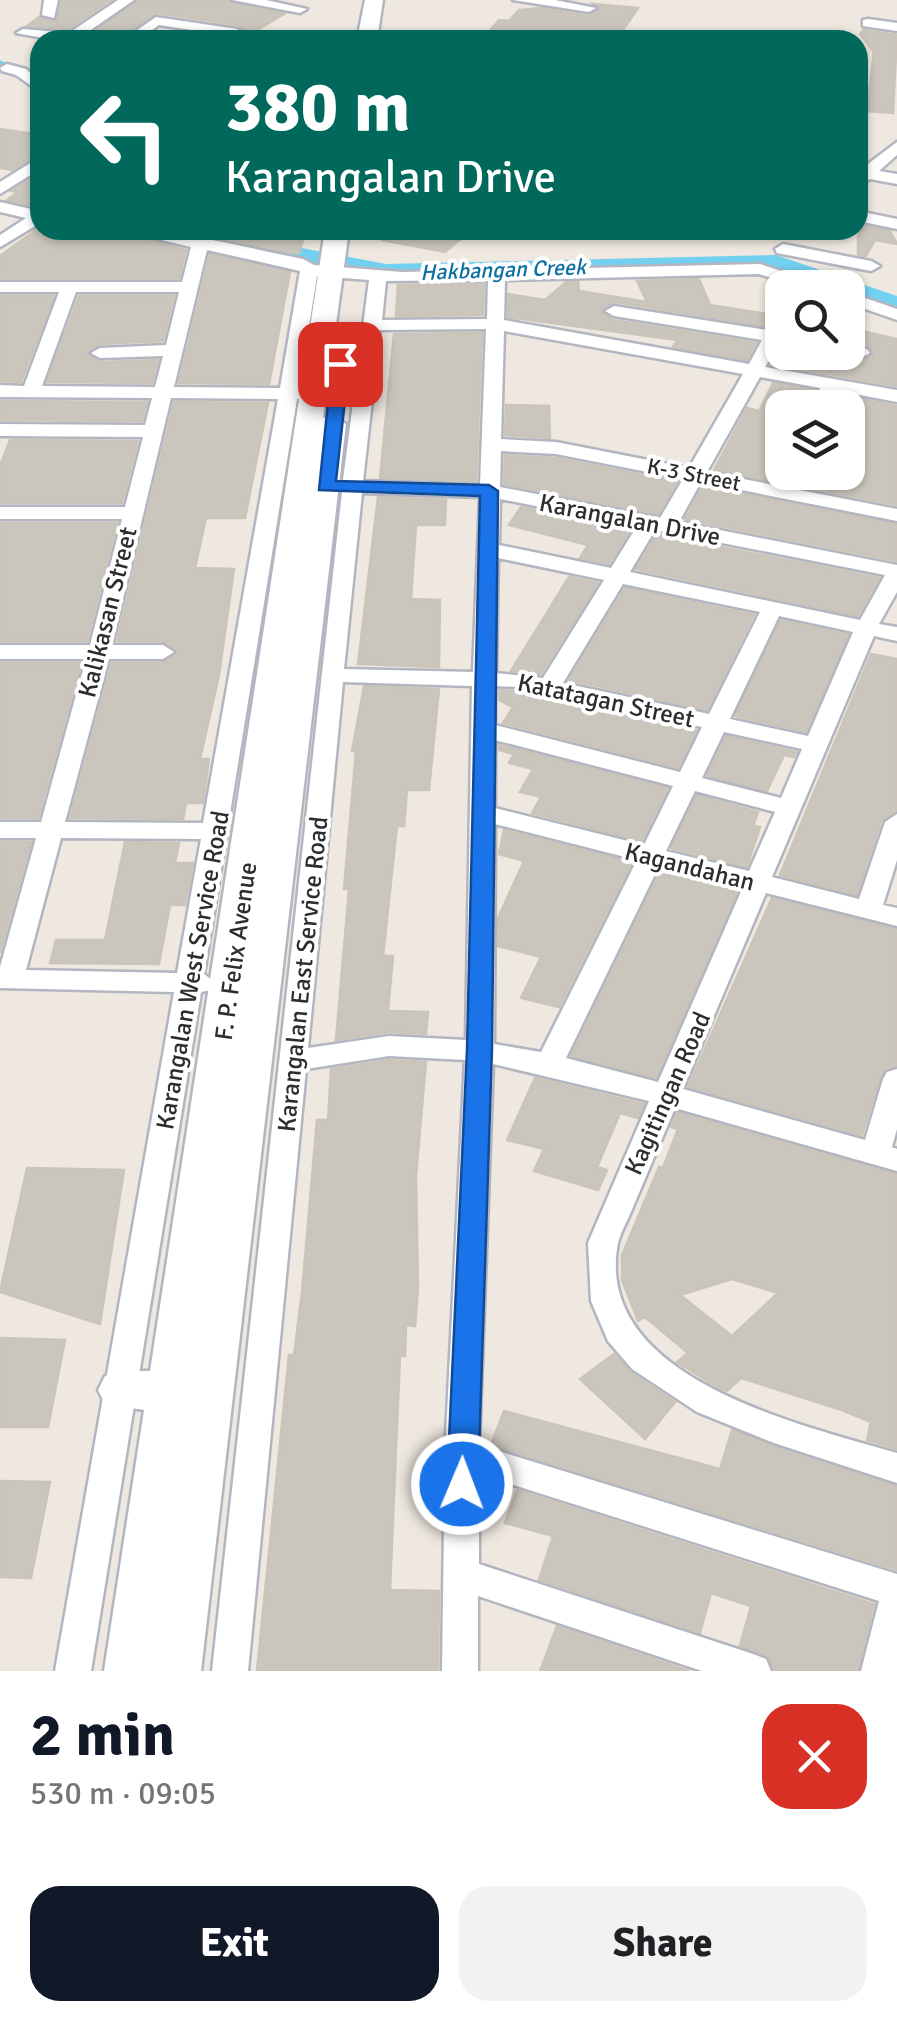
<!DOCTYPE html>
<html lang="en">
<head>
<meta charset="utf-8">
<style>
  body { margin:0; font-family:Signika,sans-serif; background:#f2f2f2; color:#202124; height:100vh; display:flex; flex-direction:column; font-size:38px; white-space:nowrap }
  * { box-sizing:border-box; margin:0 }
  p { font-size:32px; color:#757577 }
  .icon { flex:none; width:55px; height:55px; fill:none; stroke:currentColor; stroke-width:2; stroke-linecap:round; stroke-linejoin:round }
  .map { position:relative; height:1671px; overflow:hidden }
  .details { display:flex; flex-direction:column; background:#fff; flex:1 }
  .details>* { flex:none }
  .banner { position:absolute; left:30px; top:30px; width:838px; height:210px; border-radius:30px; box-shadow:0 2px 8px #0004; background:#00695c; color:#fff; overflow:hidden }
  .buttons { position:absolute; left:765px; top:270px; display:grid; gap:20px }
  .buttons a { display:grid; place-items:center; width:100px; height:100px; border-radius:20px; background:#fff; box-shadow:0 2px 8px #0004; font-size:50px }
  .pin { position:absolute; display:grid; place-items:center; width:85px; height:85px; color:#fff; margin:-42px; border-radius:20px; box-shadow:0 5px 15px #0006 }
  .me { position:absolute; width:110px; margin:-55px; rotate:1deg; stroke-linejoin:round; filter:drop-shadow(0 0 8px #0008) }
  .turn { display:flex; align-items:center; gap:35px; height:210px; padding:0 30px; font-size:45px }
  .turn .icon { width:130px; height:130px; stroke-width:2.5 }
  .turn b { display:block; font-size:70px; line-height:85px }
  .round { display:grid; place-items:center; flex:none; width:105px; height:105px; border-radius:30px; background:#f2f2f2 }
  .summary { display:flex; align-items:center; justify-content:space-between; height:170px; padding:0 30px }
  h1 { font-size:60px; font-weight:700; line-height:75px; color:#111827 }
  .button { display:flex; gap:20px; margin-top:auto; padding:20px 30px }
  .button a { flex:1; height:115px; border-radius:30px; background:#111827; color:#fff; font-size:40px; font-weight:700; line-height:115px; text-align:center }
  .button a+a { background:#f2f2f2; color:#202124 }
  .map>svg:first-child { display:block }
</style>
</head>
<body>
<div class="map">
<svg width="897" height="1671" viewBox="0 0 897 1671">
  <rect width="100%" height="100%" fill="#eee8e0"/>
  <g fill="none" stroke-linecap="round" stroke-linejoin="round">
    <polyline stroke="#73d0f0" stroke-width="5" points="0,63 40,79"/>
    <polygon fill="#73d0f0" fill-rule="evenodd" points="144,230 207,230 386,264 776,255 897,296 897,317 848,299 848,288 815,288 773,273 386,282 159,239"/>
  </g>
  <g fill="#cac6be" stroke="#cac4b9" stroke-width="2.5" fill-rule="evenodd">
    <polygon points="61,0 111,0 68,29 27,26 39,17 56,21"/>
    <polygon points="138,0 228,0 284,14 240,40 248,32 238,25 157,13 120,39 94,32"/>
    <polygon points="593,4 638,8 616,40 482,40 499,20 509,21 519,10 542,8 588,16 600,9"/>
    <polygon points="863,30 897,35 893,113 867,111 874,52 860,34"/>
    <polygon points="0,129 35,134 40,153 12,170 0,168"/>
    <polygon points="40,173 40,207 7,200 18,192 12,191"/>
    <polygon points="858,225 890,231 897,244 875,240 866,256 858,255"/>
    <polygon points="40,227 116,230 186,250 179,278 0,278 0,256"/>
    <polygon points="173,230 306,230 299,253 293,253"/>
    <polygon points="383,230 471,230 445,252 382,240"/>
    <polygon points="210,254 290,272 269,384 179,383"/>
    <polygon points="699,279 710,305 773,315 766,326 615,302 601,312 613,320 756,343 747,360 673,347 677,340 508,317 508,294 545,300 566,282 578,282 579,291 647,302 637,281"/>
    <polygon points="484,284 483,315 396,316 398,285"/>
    <polygon points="0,296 54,296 21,382 0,381"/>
    <polygon points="79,296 174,296 163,341 100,344 87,352 100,362 158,360 152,383 47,382"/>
    <polygon points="848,328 897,339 897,386 771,364 782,347 782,352 839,352 841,358 860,362 872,356 868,345 848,342"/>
    <polygon points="482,333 476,481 380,478 394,334"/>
    <polygon points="773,383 815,391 807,408 782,408 782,472 848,472 848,408 834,408 840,395 897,406 897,505 714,470 747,408 759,411"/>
    <polygon points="0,401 147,402 142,421 0,420"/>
    <polygon points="174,402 268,403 245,518 206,518 195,568 234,569 219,675 200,759 209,759 203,803 186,803 183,819 70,818 112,663 163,663 178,653 163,641 117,641"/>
    <polygon points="506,405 549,406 550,438 505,435"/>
    <polygon points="10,440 138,441 122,503 0,503 0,466"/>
    <polygon points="505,455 556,458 677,482 658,514 504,484"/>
    <polygon points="703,486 897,524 897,561 685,519"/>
    <polygon points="378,497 446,500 445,525 416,525 411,599 440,600 439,667 358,664"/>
    <polygon points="521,507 631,529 609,564 580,558 588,545 509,525"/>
    <polygon points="0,523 117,523 87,641 0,641"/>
    <polygon points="657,534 665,536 879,578 858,616 636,569"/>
    <polygon points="569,577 598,583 541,674 511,671"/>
    <polygon points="625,588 754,615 707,710 569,680"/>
    <polygon points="781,620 848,635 806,732 735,716"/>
    <polygon points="871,654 897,659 897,810 881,821 857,895 780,875"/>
    <polygon points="0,663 81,663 38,818 0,818"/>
    <polygon points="364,686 439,689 429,790 407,790 404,826 397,826 383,956 393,956 388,1011 428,1012 426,1034 389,1032 336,1040 349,889 344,889 356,751 352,751"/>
    <polygon points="499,690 518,691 697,730 678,768 503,723 513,707 499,700"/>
    <polygon points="726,736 797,752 794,757 784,755 767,791 707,776"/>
    <polygon points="499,746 499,745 668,788 642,841 532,813 541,797 520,792 533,769 509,763 514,754 499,750"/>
    <polygon points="697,795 758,812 753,826 760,827 747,867 671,848"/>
    <polygon points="504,830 632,862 559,1007 521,998 541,957 498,946 498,918 524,861 499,854"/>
    <polygon points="0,842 31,842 0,953"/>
    <polygon points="125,842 179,843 175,863 193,863 185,905 170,905 159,964 50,963 56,940 105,940"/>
    <polygon points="661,870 738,890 656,1078 571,1056"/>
    <polygon points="772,898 897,929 897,1066 886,1068 880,1077 862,1135 688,1087"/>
    <polygon points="389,1060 426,1062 416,1175 418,1289 415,1326 406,1325 405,1356 400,1356 390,1590 439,1591 438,1671 257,1671 289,1355 294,1355 302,1292 317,1120 328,1120 331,1069"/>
    <polygon points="535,1078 644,1104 638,1118 620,1113 597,1167 607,1170 598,1190 534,1171 544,1149 507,1140"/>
    <path d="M677 1112 897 1174V1449L867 1440 871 1422 842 1410 741 1378 727 1391 714 1385 677 1362 688 1353 645 1317 638 1321 622 1280V1255L659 1167 663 1168 678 1129 671 1127ZM732 1279 778 1293 732 1336 680 1295Z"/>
    <polygon points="27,1168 124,1170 100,1324 0,1292"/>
    <polygon points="0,1338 65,1340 48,1427 0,1427"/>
    <polygon points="614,1354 630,1372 675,1402 645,1439 580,1379"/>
    <polygon points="504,1411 720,1469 732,1430 897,1486 897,1570 491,1445"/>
    <polygon points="0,1481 50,1482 31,1578 0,1577"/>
    <polygon points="517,1490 874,1604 858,1671 775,1671 767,1656 740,1646 751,1606 711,1593 700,1633 539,1580 553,1536 505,1523"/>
    <polygon points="557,1626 689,1671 540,1671"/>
  </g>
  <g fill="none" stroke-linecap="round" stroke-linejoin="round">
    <defs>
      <g id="street">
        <polygon points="44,0 58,0 54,18 42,15"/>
        <polygon points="118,0 134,0 85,34 109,40 55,40 16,33 23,29 69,33"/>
        <polygon points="232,0 266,0 307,9 300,13"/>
        <polygon points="513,0 555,0 596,8 589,12"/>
        <polygon points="156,17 237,29 244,33 237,37 159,25 139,40 123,40"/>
        <polygon points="868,19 897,23 897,31 863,26 863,20"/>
        <polygon points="7,64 26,69 40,81 40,92 16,75 2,71 0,68"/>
        <polygon points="897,142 897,155 879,171 897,174 897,184 870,179 858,186 860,170"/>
        <polygon points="40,157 40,169 0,194 0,182"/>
        <polygon points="0,202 40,211 40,223 0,247 0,235 26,218 0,212"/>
        <polygon points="858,211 897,219 897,229 858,221"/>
        <path d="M120 230C182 230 242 247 303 259L314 265 402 272 760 264 832 288H804L759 274 505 280 504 320 749 364 762 340 614 316 605 311 614 306 768 330 776 317 782 316V343H779L765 367 897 390V402L838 391 830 408H811L820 388 760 377 707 472 897 509V521L701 482 679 522 897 565V592L879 624 897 627V641L874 636 772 877 859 899 885 822 897 814V860L883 905 897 908V926L766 893 683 1089 865 1140 883 1079 887 1072 897 1069V1129L892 1147 897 1149V1171L675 1108C661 1141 647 1174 633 1207 629 1218 621 1231 618 1243 592 1379 803 1425 897 1453V1483L774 1443 697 1412 632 1369 608 1341 591 1301 588 1243 649 1101 493 1064 479 1445 897 1574V1671H861L879 1601 479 1474V1564L753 1654 766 1659 771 1671H702L478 1596V1671H442L445 1454 465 1060 389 1056 306 1069 248 1671H212L342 492 330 486 343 480 369 280 317 276 299 388H337L346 394 337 400 297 399 204 974 216 983 212 990 201 992 91 1671H55L174 992 0 988V967L36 838H0V822H41L86 659H0V645H90L122 519H0V507H125L143 437 0 436V424L145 425 152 398 0 397V385L24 386 59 292H0V282H182L191 247ZM207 250 300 271 280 388 174 387ZM488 280 487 319 382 320 386 281ZM76 292H179L166 345 100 348 91 353 100 358 163 356 155 387 42 386ZM486 329 480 485 363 481 380 330ZM504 331 743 374 689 468 556 442 501 439ZM171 398 278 399 203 823 65 822 109 659H163L174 652 163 645H112ZM501 451 556 454 683 479 660 518 500 487ZM362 493 480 497 473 672 344 669ZM500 499 637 526 611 568 499 545ZM655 530 666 532 885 575 860 620 630 572ZM498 558 604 580 543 678 496 673ZM623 584 760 612 709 714 563 683ZM779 616 853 632 808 736 730 719ZM343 682 472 686 466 1040 389 1036 308 1048ZM495 686 518 687 702 727 680 772 495 725ZM724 732 802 749 781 798 702 778ZM495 740 673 786 644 845 495 808ZM695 791 775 812 749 871 666 851ZM495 824 637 860 541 1052 494 1044ZM61 838 201 839 177 973 26 970ZM659 866 743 887 658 1082 566 1058Z"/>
        <polygon points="783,244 871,261 880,266 871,271 777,253 775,249"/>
        <polygon points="848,292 897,309 897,320 848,303"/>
        <polygon points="848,345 867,349 870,353 861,358 842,354 848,352"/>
      </g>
      <g id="secondary">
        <polygon points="365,0 383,0 377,40 357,40"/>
        <polygon points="325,230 349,230 323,418 333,416 346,424 201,1671 104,1671 144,1410 105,1404 98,1390 105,1376 121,1371 150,1371"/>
      </g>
    </defs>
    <use href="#street" stroke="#b3b6c0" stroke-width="5"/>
    <use href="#secondary" stroke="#b3b6c0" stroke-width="5"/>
    <use href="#street" fill="#fff" fill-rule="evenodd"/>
    <use href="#secondary" fill="#fff" fill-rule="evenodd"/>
  </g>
  <polygon fill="#1a73e8" stroke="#114b97" stroke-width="2.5" points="340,359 349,364 336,481 489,485 498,491 492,1049 478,1484 473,1494 462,1498 451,1494 447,1484 467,1049 480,496 319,490 332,364"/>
  <g text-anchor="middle" stroke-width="8" stroke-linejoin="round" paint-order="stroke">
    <g font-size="22" font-style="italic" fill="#0d70a1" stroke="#fff">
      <text transform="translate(503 269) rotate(-2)" y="8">Hakbangan Creek</text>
    </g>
    <g font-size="22" fill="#2d2d2d" stroke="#fff">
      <text transform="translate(694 474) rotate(11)" y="8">K-3 Street</text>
    </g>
    <g font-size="25" fill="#2d2d2d" stroke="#fff">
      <text transform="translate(630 519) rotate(11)" y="9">Karangalan Drive</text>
      <text transform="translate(107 612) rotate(-76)" y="9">Kalikasan Street</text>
      <text transform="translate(606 700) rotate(12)" y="9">Katatagan Street</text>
      <text transform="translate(690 866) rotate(14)" y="9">Kagandahan</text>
      <text transform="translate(235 951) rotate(-82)" y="9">F. P. Felix Avenue</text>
      <text transform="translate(192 970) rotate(-80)" y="9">Karangalan West Service Road</text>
      <text transform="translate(302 974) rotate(-84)" y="9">Karangalan East Service Road</text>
      <text transform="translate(667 1093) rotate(-66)" y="9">Kagitingan Road</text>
    </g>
  </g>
</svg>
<div class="buttons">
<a><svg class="icon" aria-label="search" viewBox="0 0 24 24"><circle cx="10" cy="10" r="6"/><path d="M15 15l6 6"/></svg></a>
<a><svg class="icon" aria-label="layers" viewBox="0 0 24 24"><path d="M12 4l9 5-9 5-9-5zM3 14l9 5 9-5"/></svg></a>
</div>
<div class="pin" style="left:340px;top:364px;background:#d93025"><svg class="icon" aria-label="arrive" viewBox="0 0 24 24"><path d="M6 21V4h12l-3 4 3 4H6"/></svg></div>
<svg class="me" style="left:462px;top:1484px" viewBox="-20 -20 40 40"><circle r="17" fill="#1a73e8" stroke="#fff" stroke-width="3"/><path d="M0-11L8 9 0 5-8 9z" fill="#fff"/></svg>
<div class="banner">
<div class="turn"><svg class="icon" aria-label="left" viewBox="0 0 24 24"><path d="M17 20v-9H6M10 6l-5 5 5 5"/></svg><div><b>380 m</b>Karangalan Drive</div></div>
</div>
</div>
<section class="details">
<div class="summary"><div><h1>2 min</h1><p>530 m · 09:05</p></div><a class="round" style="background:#d93025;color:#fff"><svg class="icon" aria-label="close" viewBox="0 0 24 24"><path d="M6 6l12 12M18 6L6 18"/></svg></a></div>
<div class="button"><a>Exit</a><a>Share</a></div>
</section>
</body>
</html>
